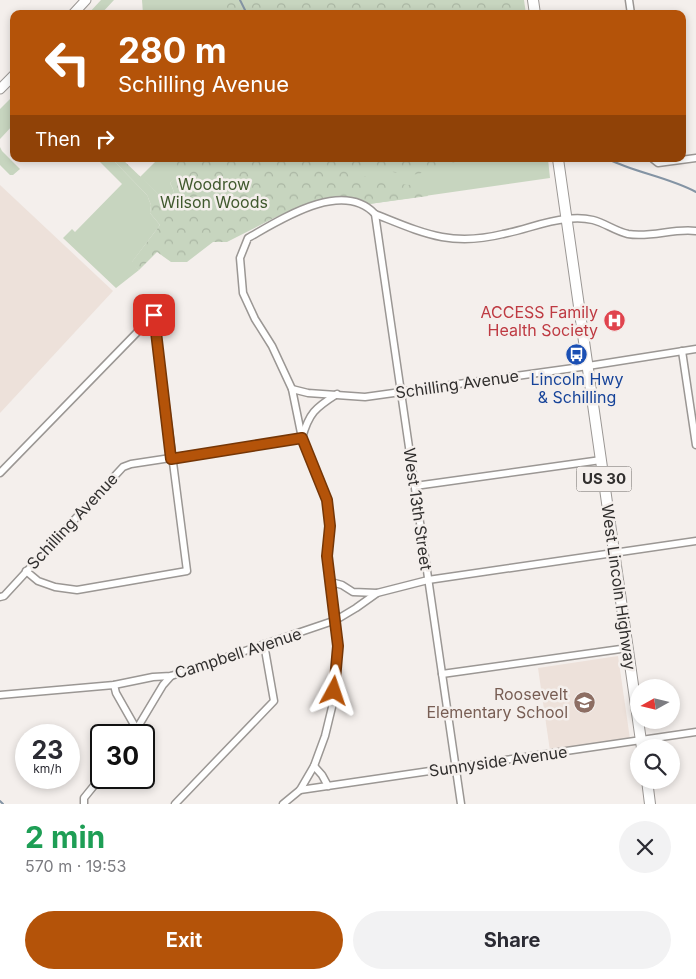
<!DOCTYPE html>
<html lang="en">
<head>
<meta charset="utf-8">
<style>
  body { margin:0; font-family:Inter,sans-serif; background:#f2f2f3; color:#2b2b33; height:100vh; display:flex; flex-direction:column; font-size:19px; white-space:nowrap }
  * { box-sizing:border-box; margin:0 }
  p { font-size:16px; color:#7c7c81 }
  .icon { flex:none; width:28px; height:28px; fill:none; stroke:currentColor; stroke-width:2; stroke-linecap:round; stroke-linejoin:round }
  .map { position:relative; height:804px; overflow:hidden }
  .side { display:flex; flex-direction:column; background:#fff; flex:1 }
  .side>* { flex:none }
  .hud { position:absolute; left:10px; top:10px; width:676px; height:152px; border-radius:10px; box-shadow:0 2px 8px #0003; background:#b45309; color:#fff; overflow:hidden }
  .needle { width:32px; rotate:262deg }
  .controls { position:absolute; left:630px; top:679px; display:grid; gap:10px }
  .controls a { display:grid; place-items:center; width:50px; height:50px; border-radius:50%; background:#fff; box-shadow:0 2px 8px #0003; font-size:25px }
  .speed { position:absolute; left:15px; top:724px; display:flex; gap:10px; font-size:25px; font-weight:700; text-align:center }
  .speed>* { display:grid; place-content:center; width:65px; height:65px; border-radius:50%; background:#fff; box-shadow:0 2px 8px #0003; line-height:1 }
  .speed small { font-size:12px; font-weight:400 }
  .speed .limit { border:2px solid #111; border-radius:8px; background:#fff; color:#111 }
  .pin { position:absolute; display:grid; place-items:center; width:42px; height:42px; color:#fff; margin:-21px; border-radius:10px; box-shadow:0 2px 8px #0006 }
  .me { position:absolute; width:55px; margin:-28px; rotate:5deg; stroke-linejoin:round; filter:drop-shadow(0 0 4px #0008) }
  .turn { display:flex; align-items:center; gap:18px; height:105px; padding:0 25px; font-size:22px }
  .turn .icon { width:65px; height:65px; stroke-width:2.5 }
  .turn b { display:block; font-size:35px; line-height:42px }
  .then { display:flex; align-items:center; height:48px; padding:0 25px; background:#0003; gap:10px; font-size:19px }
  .round { display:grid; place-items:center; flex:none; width:52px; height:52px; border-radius:26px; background:#f2f2f3 }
  .headline { display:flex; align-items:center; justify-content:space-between; height:85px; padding:0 25px }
  h1 { font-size:30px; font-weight:700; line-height:38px; color:#1e9e55 }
  .primary-button { display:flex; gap:10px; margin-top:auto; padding:10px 25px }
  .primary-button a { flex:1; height:58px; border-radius:30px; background:#b45309; color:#fff; font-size:20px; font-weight:700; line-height:58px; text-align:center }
  .primary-button a+a { background:#f2f2f3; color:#2b2b33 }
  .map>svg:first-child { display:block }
</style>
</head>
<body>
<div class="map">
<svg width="696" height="804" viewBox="0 0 696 804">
  <defs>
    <pattern id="forest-crowns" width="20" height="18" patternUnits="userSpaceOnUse" patternTransform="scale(1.25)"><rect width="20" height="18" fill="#c7d5bf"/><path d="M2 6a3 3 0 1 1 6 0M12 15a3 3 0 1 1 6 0" fill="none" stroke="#abb7a4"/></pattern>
  </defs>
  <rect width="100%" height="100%" fill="#f4efec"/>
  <g fill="#ede1da">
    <polygon points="0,185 113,291 0,413"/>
    <polygon points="618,656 630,739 550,751 538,668"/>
  </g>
  <g fill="#c7d5bf">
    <polygon points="101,0 114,0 101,14 95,14 93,11 88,14"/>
    <polygon points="142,0 524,0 526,14 143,14"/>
    <polygon points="12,97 14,124 0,139 0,109"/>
    <polygon points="0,147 2,151 20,169 13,175 10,175 0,165"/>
    <polygon points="97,159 112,159 147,195 151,205 150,213 160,225 132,262 139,270 116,288 63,238 72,229 75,232 122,184"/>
    <path d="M158 159H548L550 178 369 204C346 196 323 199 300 207L176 178 170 183C175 192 176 198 173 208L140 177Z"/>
  </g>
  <g fill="url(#forest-crowns)">
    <polygon points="217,0 515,0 517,5 517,14 230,14 226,6 218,3"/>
    <path d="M112 159H122L173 208C176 198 175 192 170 183L176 177 174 159 197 161 211 159H469L451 163 439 164 419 174 406 175 371 167 361 168 360 173 364 176 407 185 422 184 428 196 369 204 346 198 313 202 274 218 227 242H213L187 262H171L157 252 139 270 131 263 160 225 150 213 151 205 147 195Z"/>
  </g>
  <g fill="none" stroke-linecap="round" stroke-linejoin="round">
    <g stroke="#8494a4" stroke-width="2">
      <polyline points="240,0 247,14"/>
      <path d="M608 159C636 173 668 177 696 192"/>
      <polyline points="0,801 3,804"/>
    </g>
    <defs>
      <g id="street">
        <polyline points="629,0 631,14"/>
        <polyline points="653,159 658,163 696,158"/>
        <polyline points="375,214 461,804"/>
        <polyline points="682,351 696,445"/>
        <polyline points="292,389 308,393 365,397 588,366 696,349"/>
        <polyline points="0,473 154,315 157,304"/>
        <polyline points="415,486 601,460"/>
        <polyline points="26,571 38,581 55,587 77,590 187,571 154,315"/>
        <polyline points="331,582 342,585 353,592 377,593"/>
        <path d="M0 597 4 596 123 467 131 464 302 438C309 413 315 408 337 394"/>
        <polyline points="442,674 628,648"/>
        <polyline points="114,685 116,693 137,730"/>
        <polyline points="0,695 114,685 153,677 171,676 336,620 356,608 377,593 428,580 696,541"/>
        <polyline points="133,735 163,685 171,676"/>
        <polyline points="314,766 322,775 328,786"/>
        <polyline points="300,790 696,732"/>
        <polyline points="84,804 84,798 101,777"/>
        <polyline points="175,804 274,701 264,644"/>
        <path d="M283 804 300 790 314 766 325 736 333 703 338 646 327 556 330 526 327 499 302 438 292 389 272 346 255 319 243 293 240 258 248 238C280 220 342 179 375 214 423 233 450 247 503 234 524 230 545 221 566 219 573 218 585 218 593 220 605 223 615 231 628 234 651 238 673 228 696 231"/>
      </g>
      <g id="secondary">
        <polyline points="73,14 86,0"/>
        <polyline points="0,89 14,75"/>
      </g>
      <g id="primary">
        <polyline points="533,0 535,14"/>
        <polyline points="558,159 642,748"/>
        <polyline points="647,780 650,804"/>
      </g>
    </defs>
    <use href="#street" stroke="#9b9794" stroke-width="9"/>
    <use href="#secondary" stroke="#9b9794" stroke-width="11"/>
    <use href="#primary" stroke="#9b9794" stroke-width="12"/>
    <use href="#street" stroke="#fff" stroke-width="6"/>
    <use href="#secondary" stroke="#fff" stroke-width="9"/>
    <use href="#primary" stroke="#fff" stroke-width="10"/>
  </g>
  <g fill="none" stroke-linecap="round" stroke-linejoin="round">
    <defs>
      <polyline id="route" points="154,315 171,459 302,438 327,500 330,526 327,556 338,646 334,691"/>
    </defs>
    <use href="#route" stroke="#753606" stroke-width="12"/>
    <use href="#route" stroke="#b45309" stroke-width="9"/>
  </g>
  <defs>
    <symbol id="hospital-disc" viewBox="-11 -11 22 22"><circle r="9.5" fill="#e0444e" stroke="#f4efec"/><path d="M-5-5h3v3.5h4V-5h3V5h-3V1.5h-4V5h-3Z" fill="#fff"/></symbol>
    <symbol id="bus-disc" viewBox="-11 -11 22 22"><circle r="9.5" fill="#1a4fb4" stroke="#f4efec"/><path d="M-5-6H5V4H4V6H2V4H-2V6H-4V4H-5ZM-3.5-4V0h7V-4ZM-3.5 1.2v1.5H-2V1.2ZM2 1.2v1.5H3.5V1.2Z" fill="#fff"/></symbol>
    <symbol id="school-disc" viewBox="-11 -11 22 22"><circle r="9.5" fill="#8d6e63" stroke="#f4efec"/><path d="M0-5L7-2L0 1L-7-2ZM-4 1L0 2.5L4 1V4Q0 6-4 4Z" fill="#fff"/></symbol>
  </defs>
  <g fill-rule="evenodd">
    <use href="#hospital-disc" x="602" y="308" width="25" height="25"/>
    <use href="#bus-disc" x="564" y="342" width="25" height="25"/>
    <use href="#school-disc" x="572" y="690" width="25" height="25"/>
  </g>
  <g text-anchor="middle" stroke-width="5" stroke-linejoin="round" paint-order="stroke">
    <rect fill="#f4efec" stroke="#6c6967" stroke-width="1" x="576.5" y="466.5" width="55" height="25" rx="4"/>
    <g font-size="15" font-weight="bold" fill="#312f2e">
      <text x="604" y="484">US 30</text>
    </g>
    <g font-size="16" fill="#40592e" stroke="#f4efec">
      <text x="214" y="190">Woodrow<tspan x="214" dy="18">Wilson Woods</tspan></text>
    </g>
    <g font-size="16" fill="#be3a42" stroke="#f4efec" text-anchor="end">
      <text x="598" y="318">ACCESS Family<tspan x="598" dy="18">Health Society</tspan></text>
    </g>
    <g font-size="16" fill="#164399" stroke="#f4efec">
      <text x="577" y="385">Lincoln Hwy<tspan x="577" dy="18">&amp; Schilling</tspan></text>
    </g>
    <g font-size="16" fill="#312f2e" stroke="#f4efec">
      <text transform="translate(457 384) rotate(-8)" y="6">Schilling Avenue</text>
      <text transform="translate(418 509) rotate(82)" y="6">West 13th Street</text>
      <text transform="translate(72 521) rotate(-47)" y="6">Schilling Avenue</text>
      <text transform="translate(619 587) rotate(82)" y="6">West Lincoln Highway</text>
      <text transform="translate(238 653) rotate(-18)" y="6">Campbell Avenue</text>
      <text transform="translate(498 761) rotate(-8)" y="6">Sunnyside Avenue</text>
    </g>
    <g font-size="16" fill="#785e54" stroke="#f4efec" text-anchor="end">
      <text x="568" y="700">Roosevelt<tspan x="568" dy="18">Elementary School</tspan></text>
    </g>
  </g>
</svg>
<div class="controls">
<a><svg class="needle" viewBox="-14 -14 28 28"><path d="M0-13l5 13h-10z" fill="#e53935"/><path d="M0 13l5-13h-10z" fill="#7c7c81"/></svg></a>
<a><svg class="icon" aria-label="search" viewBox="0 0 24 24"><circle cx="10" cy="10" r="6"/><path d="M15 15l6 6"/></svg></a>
</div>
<div class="speed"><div>23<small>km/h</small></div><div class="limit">30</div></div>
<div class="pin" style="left:154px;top:315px;background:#d93025"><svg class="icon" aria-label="arrive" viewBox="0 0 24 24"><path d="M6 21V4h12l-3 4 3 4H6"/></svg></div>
<svg class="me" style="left:334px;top:691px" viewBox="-20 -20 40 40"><path d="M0-17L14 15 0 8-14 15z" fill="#b45309" stroke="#fff" stroke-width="4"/></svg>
<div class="hud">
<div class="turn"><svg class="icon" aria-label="left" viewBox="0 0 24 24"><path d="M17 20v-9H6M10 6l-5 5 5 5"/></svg><div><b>280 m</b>Schilling Avenue</div></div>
<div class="then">Then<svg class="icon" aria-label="right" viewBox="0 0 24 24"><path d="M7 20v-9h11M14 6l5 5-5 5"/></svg></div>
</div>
</div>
<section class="side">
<div class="headline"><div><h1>2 min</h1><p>570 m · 19:53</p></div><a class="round"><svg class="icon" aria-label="close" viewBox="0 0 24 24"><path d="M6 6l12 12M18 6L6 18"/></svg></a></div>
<div class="primary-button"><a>Exit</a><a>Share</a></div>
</section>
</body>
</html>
